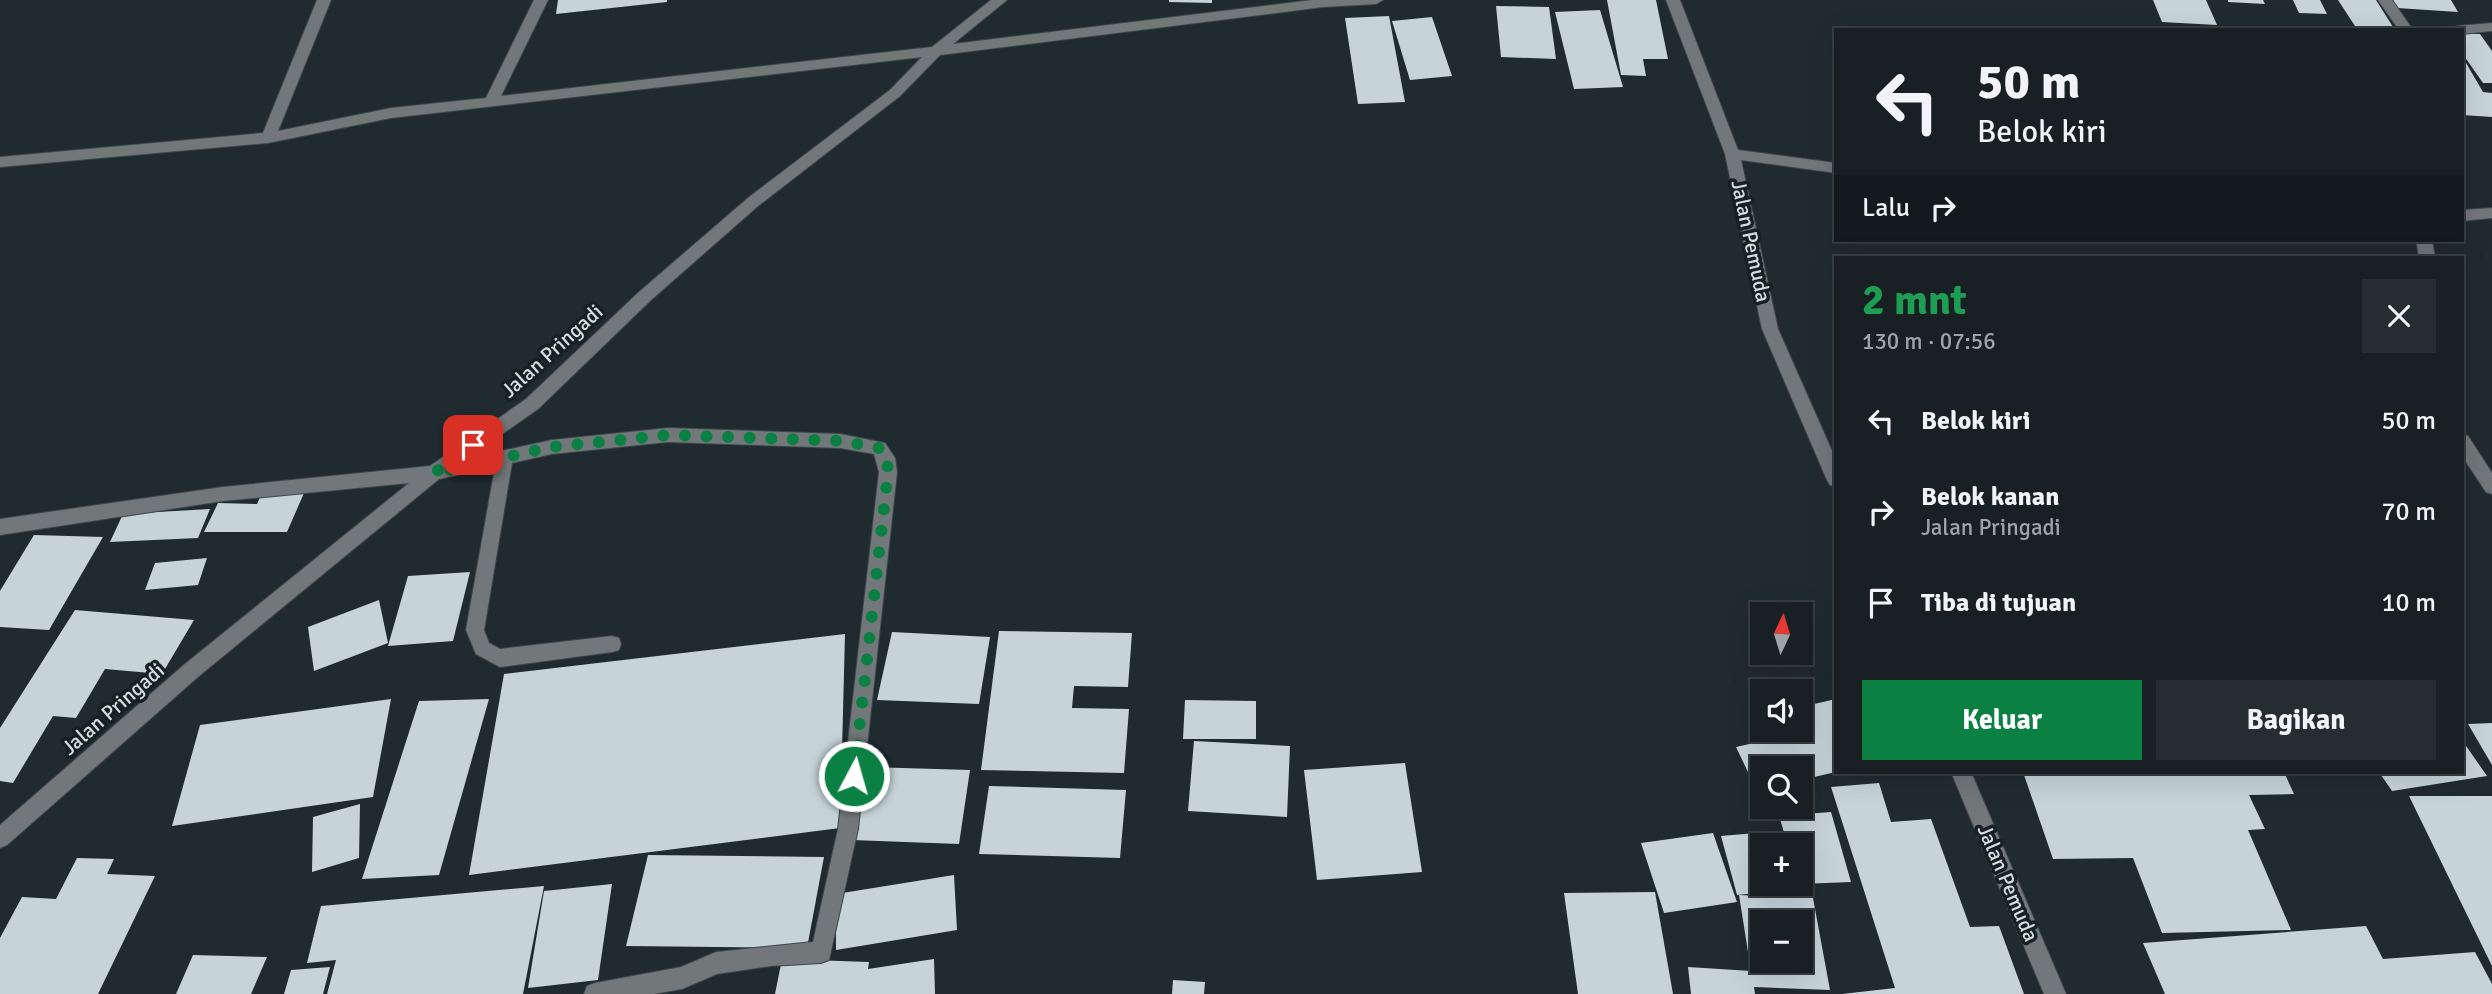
<!DOCTYPE html>
<html lang="id">
<head>
<meta charset="utf-8">
<style>
  body { margin:0; font-family:Signika,sans-serif; background:#252d31; color:#f1f3f6; height:100vh; display:flex; flex-direction:column; font-size:26px; white-space:nowrap }
  * { box-sizing:border-box; margin:0 }
  p { font-size:23px; color:#9fa3a6 }
  .icon { flex:none; width:38px; height:38px; fill:none; stroke:currentColor; stroke-width:2; stroke-linecap:round; stroke-linejoin:round }
  .map { position:relative; flex:1; overflow:hidden }
  .side { position:absolute; left:1834px; top:256px; width:630px; height:518px; display:flex; flex-direction:column; background:#182024; border-radius:0px; box-shadow:0 7px 28px #0002,0 0 0 2px #363e41 }
  .side>* { flex:none }
  .top-card { position:absolute; left:1834px; top:28px; width:630px; height:214px; border-radius:0px; box-shadow:0 7px 28px #0002,0 0 0 2px #363e41; background:#182024; color:#f1f3f6; overflow:hidden }
  .needle { width:46px; rotate:4deg }
  .fabs { position:absolute; left:1750px; top:602px; display:grid; gap:14px }
  .fabs a { display:grid; place-items:center; width:63px; height:63px; border-radius:0px; background:#182024; box-shadow:0 7px 28px #0002,0 0 0 2px #363e41; font-size:35px }
  .pin { position:absolute; display:grid; place-items:center; width:60px; height:60px; color:#fff; margin:-30px; border-radius:14px; box-shadow:0 4px 10px #0006 }
  .me { position:absolute; width:77px; margin:-38px; rotate:6deg; stroke-linejoin:round; filter:drop-shadow(0 0 5px #0008) }
  .turn { display:flex; align-items:center; gap:24px; height:147px; padding:0 28px; font-size:32px }
  .turn .icon { width:91px; height:91px; stroke-width:2.5 }
  .turn b { display:block; font-size:49px; line-height:60px }
  .then { display:flex; align-items:center; height:66px; padding:0 28px; background:#0003; gap:14px; font-size:26px }
  .round { display:grid; place-items:center; flex:none; width:74px; height:74px; border-radius:0px; background:#252d31 }
  .summary { display:flex; align-items:center; justify-content:space-between; height:119px; padding:0 28px }
  h1 { font-size:42px; font-weight:800; line-height:52px; color:#1e9e55 }
  .button { display:flex; gap:14px; margin-top:auto; padding:14px 28px }
  .button a { flex:1; height:80px; border-radius:0px; background:#0b8043; color:#fff; font-size:28px; font-weight:800; line-height:80px; text-align:center }
  .button a+a { background:#252d31; color:#f1f3f6 }
  ul { padding:0; list-style:none }
  li { display:flex; align-items:center; gap:21px; height:91px; padding:0 28px }
  li div { flex:1 }
  li b { display:block; font-size:26px }
  li em { font-style:normal }
  .map>svg:first-child { display:block }
</style>
</head>
<body>
<div class="map">
<svg width="2492" height="994" viewBox="0 0 2492 994">
  <rect width="100%" height="100%" fill="#202b30"/>
  <g fill="#c6d4da" fill-rule="evenodd">
    <polygon points="558,0 667,0 667,2 556,14"/>
    <polygon points="1169,0 1212,0 1212,3 1169,2"/>
    <polygon points="1607,0 1656,0 1668,59 1643,59 1646,76 1621,75"/>
    <polygon points="2153,0 2206,0 2217,25 2162,22"/>
    <polygon points="2228,0 2263,0 2265,4 2228,2"/>
    <polygon points="2293,0 2320,0 2327,14 2299,13"/>
    <polygon points="2338,0 2376,0 2393,27 2355,26"/>
    <polygon points="2393,0 2451,0 2458,12 2397,8"/>
    <polygon points="1496,6 1549,7 1556,59 1501,57"/>
    <polygon points="1600,10 1623,87 1574,89 1555,12"/>
    <polygon points="1389,16 1405,102 1358,104 1345,18"/>
    <polygon points="1432,17 1452,76 1410,80 1392,21"/>
    <polygon points="2462,34 2480,34 2492,51 2492,83 2483,83 2462,53"/>
    <polygon points="2462,56 2483,92 2492,93 2492,117 2462,115"/>
    <polygon points="262,493 304,493 287,532 204,532 218,503 257,504"/>
    <polygon points="210,509 198,538 110,542 123,514"/>
    <polygon points="34,535 103,537 49,630 0,627 0,591"/>
    <polygon points="207,558 198,585 145,590 155,563"/>
    <polygon points="470,572 453,641 388,646 408,576"/>
    <polygon points="379,600 388,643 314,671 308,627"/>
    <polygon points="75,610 194,620 162,674 105,669 76,718 53,716 13,783 0,781 0,728"/>
    <polygon points="999,631 1132,633 1128,687 1074,686 1072,708 1129,709 1124,773 981,770"/>
    <polygon points="892,632 990,637 979,704 877,700"/>
    <polygon points="845,634 840,828 469,875 504,674"/>
    <polygon points="391,699 373,797 172,826 200,725"/>
    <polygon points="489,699 439,875 362,879 419,701"/>
    <polygon points="1836,699 1836,772 1801,780 1801,768 1762,768 1762,790 1757,791 1736,747 1767,740 1756,717 1762,716 1762,730 1801,730 1801,707"/>
    <polygon points="1185,700 1256,701 1256,739 1183,739"/>
    <polygon points="2492,723 2492,765 2468,724"/>
    <polygon points="2462,740 2487,776 2392,791 2379,772 2462,772"/>
    <polygon points="1194,741 1290,746 1287,817 1188,811"/>
    <polygon points="1405,763 1422,872 1317,880 1304,770"/>
    <polygon points="868,767 970,770 959,844 852,840"/>
    <polygon points="2023,772 2284,772 2294,794 2249,795 2265,829 2248,830 2291,930 2162,933 2133,858 2053,859"/>
    <polygon points="1879,783 1891,822 1931,819 1970,927 1999,926 2024,994 1842,994 1895,988 1831,787"/>
    <polygon points="989,786 1126,790 1120,858 979,854"/>
    <polygon points="2409,796 2492,796 2492,966"/>
    <polygon points="360,804 359,858 312,872 313,817"/>
    <polygon points="1831,812 1851,882 1801,884 1801,845 1788,845 1779,816"/>
    <polygon points="1767,832 1771,845 1762,845 1762,884 1783,884 1785,890 1737,895 1721,836"/>
    <polygon points="1713,833 1737,902 1664,913 1641,843"/>
    <polygon points="648,855 824,857 807,948 626,946"/>
    <polygon points="77,858 114,859 107,874 155,876 98,994 0,994 0,938 22,897 56,899"/>
    <polygon points="954,875 957,930 836,950 836,894"/>
    <polygon points="612,884 598,980 528,988 544,891"/>
    <polygon points="544,886 523,994 327,994 336,960 307,963 321,906"/>
    <polygon points="1655,892 1673,994 1578,994 1564,893"/>
    <path d="M1739 895 1813 898 1830 990 1754 987 1755 994H1691L1688 967 1751 971ZM1762 922H1801V961H1762Z"/>
    <polygon points="2366,926 2383,959 2475,952 2492,984 2492,994 2165,994 2143,943"/>
    <polygon points="193,955 267,957 251,994 176,994"/>
    <polygon points="782,959 869,962 868,969 934,959 935,994 775,994"/>
    <polygon points="330,967 323,994 284,994 291,970"/>
    <polygon points="1173,980 1205,982 1204,994 1172,994"/>
  </g>
  <g fill="none" stroke-linecap="round" stroke-linejoin="round">
    <defs>
      <g id="minor">
        <polygon points="317,0 331,0 278,131 391,108 486,98 534,0 548,0 501,96 932,47 991,0 1007,0 953,44 1312,0 1383,0 1376,4 1323,7 940,55 900,96 758,206 651,300 538,409 468,458 552,440 668,428 840,434 885,443 895,458 897,472 858,829 829,960 821,963 771,966 717,974 682,989 654,994 584,994 587,986 595,983 681,967 716,952 813,942 838,829 879,472 874,454 840,448 668,442 552,454 512,463 484,630 489,643 500,649 612,636 619,638 621,644 619,650 612,652 500,667 476,654 466,630 495,467 439,479 199,676 7,845 0,848 0,825 185,664 409,483 223,501 0,535 0,519 223,487 430,466 526,399 639,292 748,198 890,90 922,57 391,118 268,143 0,167 0,157 263,133"/>
        <polygon points="1666,0 1680,0 1738,150 1836,163 1836,173 1741,160 1778,329 1836,460 1836,487 1830,485 1827,480 1762,329 1725,154"/>
        <polygon points="2378,0 2392,0 2413,30 2399,30"/>
        <polygon points="2492,23 2492,31 2462,34 2462,30 2450,30 2457,26"/>
        <polygon points="2492,208 2492,218 2462,221 2462,210"/>
        <polygon points="2416,240 2432,240 2435,257 2419,257"/>
        <polygon points="2462,434 2468,436 2492,473 2492,494 2486,492 2462,456"/>
        <polygon points="1951,772 1971,772 2066,994 2044,994"/>
      </g>
    </defs>
    <use href="#minor" stroke="#3d474c" stroke-width="2"/>
    <use href="#minor" fill="#72777a" fill-rule="evenodd"/>
  </g>
  <g fill="none" stroke-linecap="round" stroke-linejoin="round">
    <polyline stroke="#0b8043" stroke-width="12" stroke-dasharray="0 21.6" points="473,445 434,473 552,447 668,435 841,441 879,448 887,458 888,472 854,776"/>
  </g>
  <g text-anchor="middle" stroke-width="7" stroke-linejoin="round" paint-order="stroke">
    <g font-size="21" fill="#d6dde1" stroke="#162126">
      <text transform="translate(1751 241) rotate(78)" y="7">Jalan Pemuda</text>
      <text transform="translate(552 351) rotate(-42)" y="7">Jalan Pringadi</text>
      <text transform="translate(113 709) rotate(-41)" y="7">Jalan Pringadi</text>
      <text transform="translate(2008 883) rotate(67)" y="7">Jalan Pemuda</text>
    </g>
  </g>
</svg>
<div class="fabs">
<a><svg class="needle" viewBox="-14 -14 28 28"><path d="M0-13l5 13h-10z" fill="#e53935"/><path d="M0 13l5-13h-10z" fill="#9fa3a6"/></svg></a>
<a><svg class="icon" aria-label="sound" viewBox="0 0 24 24"><path d="M4 9h4l5-4v14l-5-4H4zM17 9q2 3 0 6"/></svg></a>
<a><svg class="icon" aria-label="search" viewBox="0 0 24 24"><circle cx="10" cy="10" r="6"/><path d="M15 15l6 6"/></svg></a>
<a>+</a>
<a>−</a>
</div>
<div class="pin" style="left:473px;top:445px;background:#d93025"><svg class="icon" aria-label="arrive" viewBox="0 0 24 24"><path d="M6 21V4h12l-3 4 3 4H6"/></svg></div>
<svg class="me" style="left:854px;top:776px" viewBox="-20 -20 40 40"><circle r="17" fill="#0b8043" stroke="#fff" stroke-width="3"/><path d="M0-11L8 9 0 5-8 9z" fill="#fff"/></svg>
<div class="top-card">
<div class="turn"><svg class="icon" aria-label="left" viewBox="0 0 24 24"><path d="M17 20v-9H6M10 6l-5 5 5 5"/></svg><div><b>50 m</b>Belok kiri</div></div>
<div class="then">Lalu<svg class="icon" aria-label="right" viewBox="0 0 24 24"><path d="M7 20v-9h11M14 6l5 5-5 5"/></svg></div>
</div>
<section class="side">
<div class="summary"><div><h1>2 mnt</h1><p>130 m · 07:56</p></div><a class="round"><svg class="icon" aria-label="close" viewBox="0 0 24 24"><path d="M6 6l12 12M18 6L6 18"/></svg></a></div>
<ul>
<li><svg class="icon" aria-label="left" viewBox="0 0 24 24"><path d="M17 20v-9H6M10 6l-5 5 5 5"/></svg><div><b>Belok kiri</b></div><em>50 m</em></li>
<li><svg class="icon" aria-label="right" viewBox="0 0 24 24"><path d="M7 20v-9h11M14 6l5 5-5 5"/></svg><div><b>Belok kanan</b><p>Jalan Pringadi</p></div><em>70 m</em></li>
<li><svg class="icon" aria-label="arrive" viewBox="0 0 24 24"><path d="M6 21V4h12l-3 4 3 4H6"/></svg><div><b>Tiba di tujuan</b></div><em>10 m</em></li>
</ul>
<div class="button"><a>Keluar</a><a>Bagikan</a></div>
</section>
</div>
</body>
</html>
